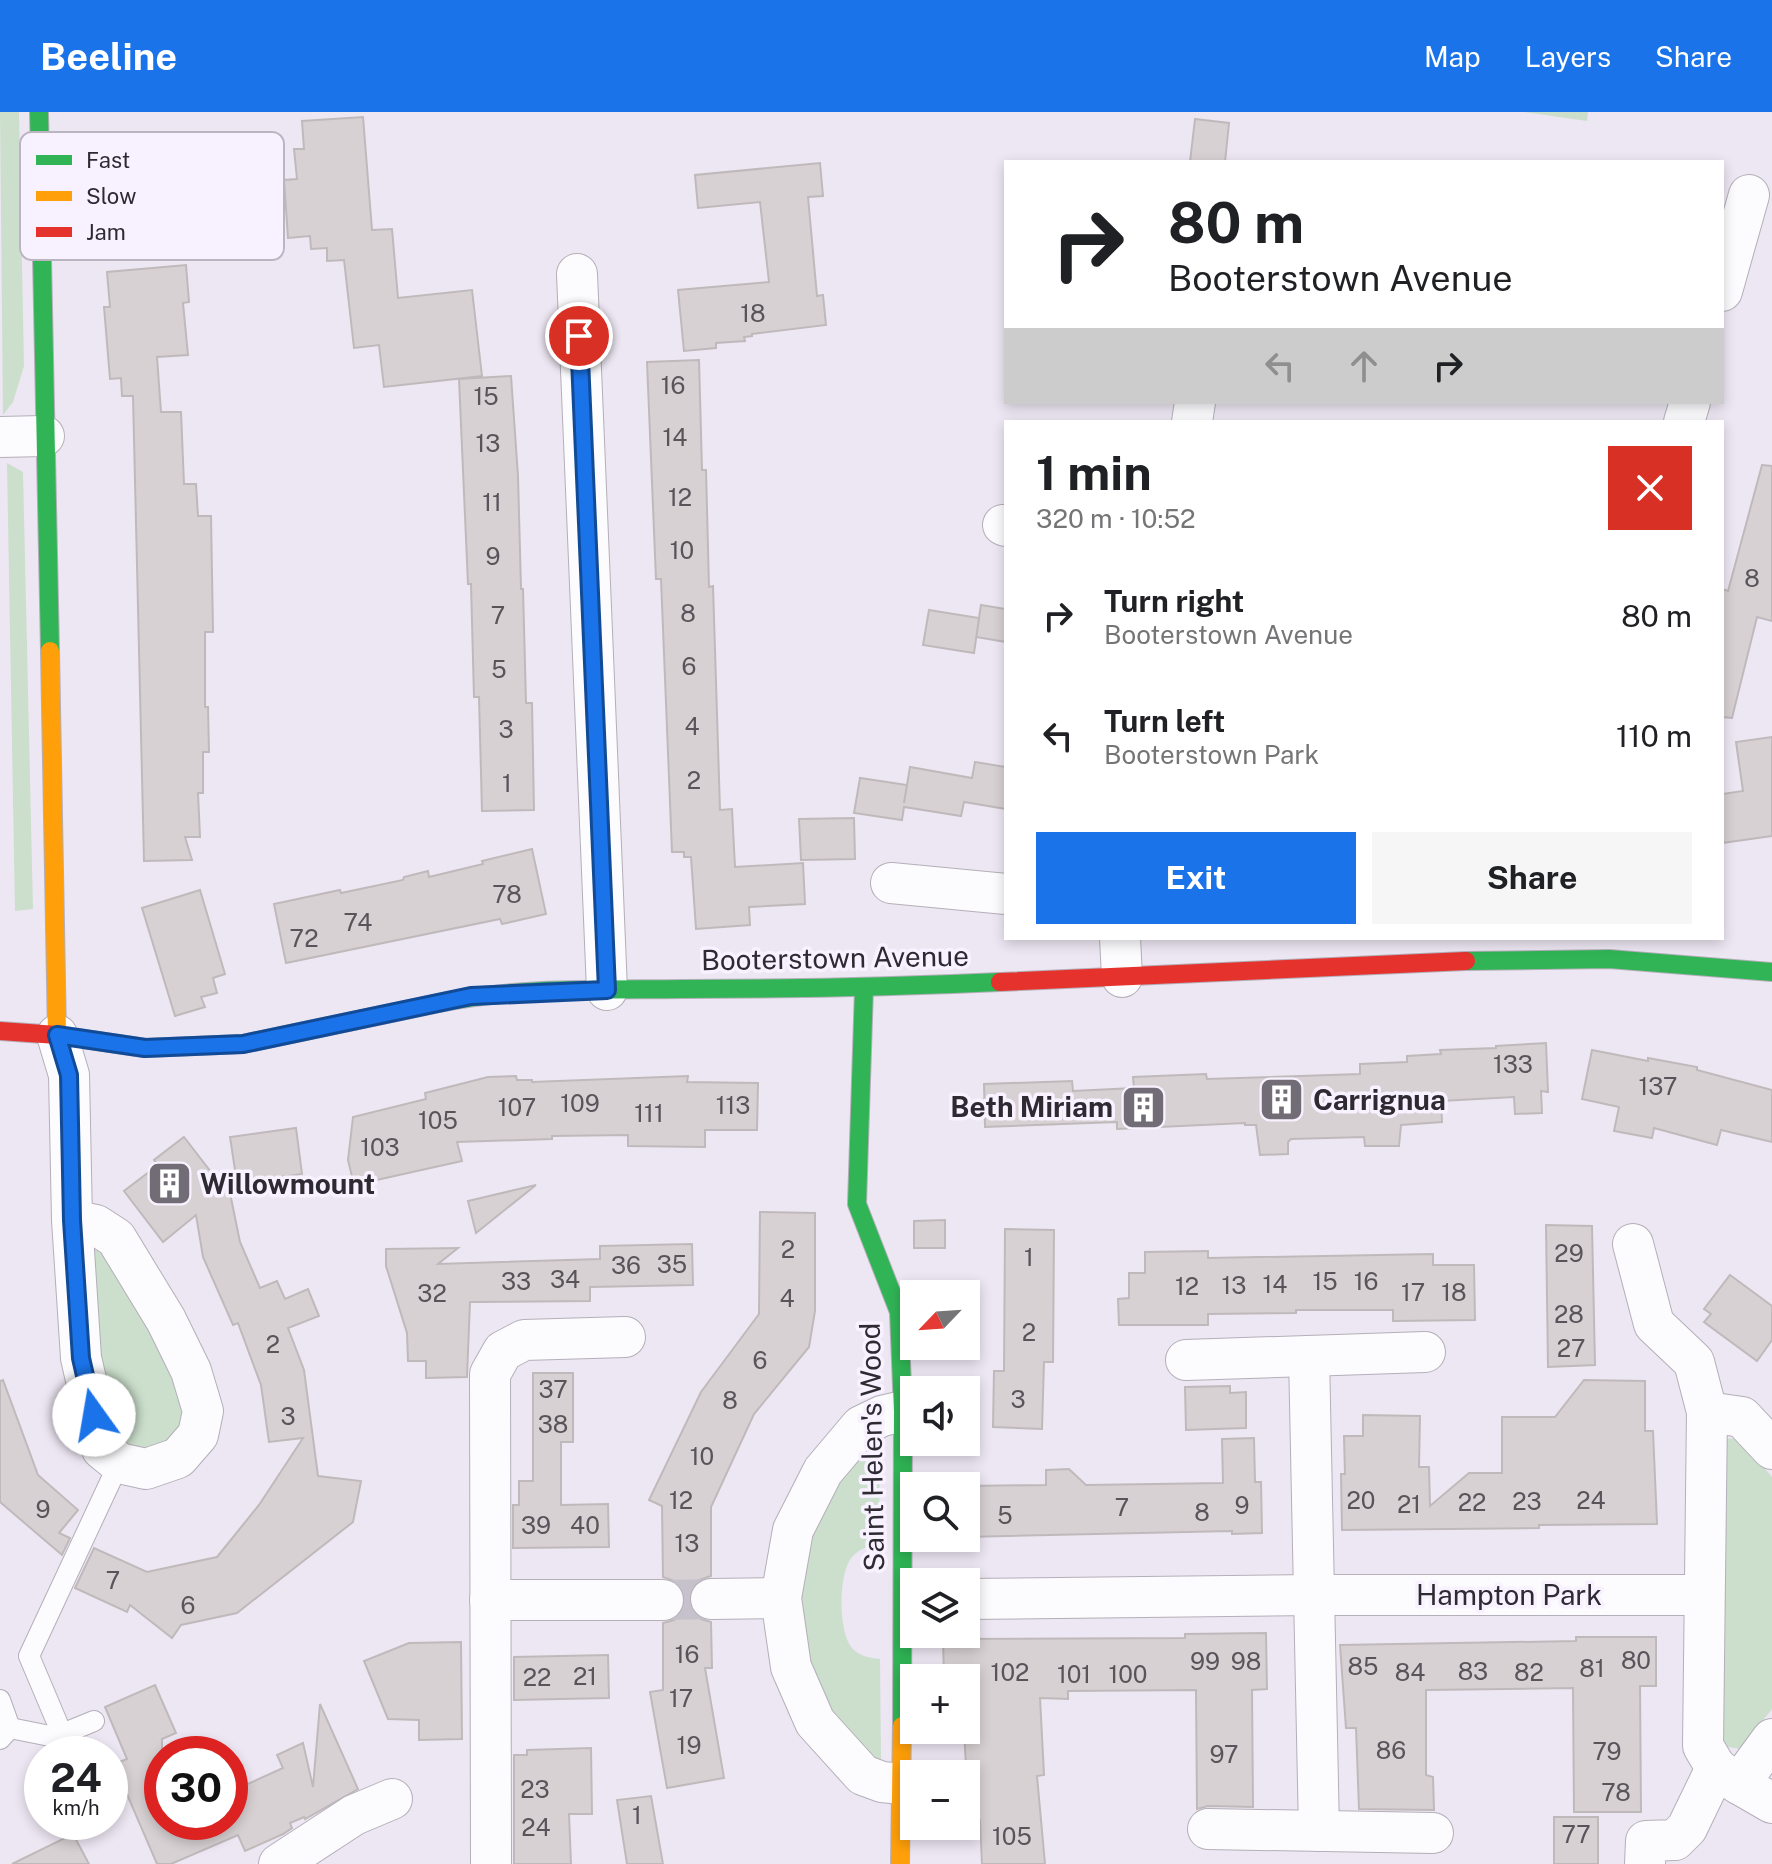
<!DOCTYPE html>
<html lang="en">
<head>
<meta charset="utf-8">
<style>
  body { margin:0; font-family:"Public Sans",sans-serif; background:#f6f6f6; color:#202124; height:100vh; display:flex; flex-direction:column; font-size:30px; white-space:nowrap }
  * { box-sizing:border-box; margin:0 }
  p { font-size:26px; color:#757577 }
  .icon { flex:none; width:44px; height:44px; fill:none; stroke:currentColor; stroke-width:2; stroke-linecap:round; stroke-linejoin:round }
  .map { position:relative; flex:1; overflow:hidden }
  .sheet { position:absolute; left:1004px; top:308px; width:720px; height:520px; display:flex; flex-direction:column; background:#fff; border-radius:0px; box-shadow:0 4px 12px #0003 }
  .sheet>* { flex:none }
  .hud { position:absolute; left:1004px; top:48px; width:720px; height:244px; border-radius:0px; box-shadow:0 4px 12px #0003; background:#fff; color:#202124; overflow:hidden }
  .needle { width:52px; rotate:245deg }
  .controls { position:absolute; left:900px; top:1168px; display:grid; gap:16px }
  .controls a { display:grid; place-items:center; width:80px; height:80px; border-radius:0px; background:#fff; box-shadow:0 4px 12px #0003; font-size:40px }
  .speed { position:absolute; left:24px; top:1624px; display:flex; gap:16px; font-size:40px; font-weight:700; text-align:center }
  .speed>* { display:grid; place-content:center; width:104px; height:104px; border-radius:50%; background:#fff; box-shadow:0 4px 12px #0003; line-height:1 }
  .speed small { font-size:20px; font-weight:400 }
  .speed .limit { border:12px solid #d22; background:#fff; color:#111 }
  .pin { position:absolute; display:grid; place-items:center; width:68px; height:68px; color:#fff; margin:-34px; border:4px solid #fff; border-radius:50%; box-shadow:0 2px 8px #0007 }
  .me { position:absolute; width:88px; margin:-44px; rotate:347deg; stroke-linejoin:round; filter:drop-shadow(0 0 6px #0008) }
  .turn { display:flex; align-items:center; gap:28px; height:168px; padding:0 32px; font-size:36px }
  .turn .icon { width:104px; height:104px; stroke-width:2.5 }
  .turn b { display:block; font-size:56px; line-height:68px }
  .lanes { display:flex; align-items:center; height:76px; padding:0 32px; background:#0003; justify-content:center; gap:40px; direction:ltr }
  .lanes .off { opacity:.35 }
  .round { display:grid; place-items:center; flex:none; width:84px; height:84px; border-radius:0px; background:#f6f6f6 }
  .overview { display:flex; align-items:center; justify-content:space-between; height:136px; padding:0 32px }
  h1 { font-size:48px; font-weight:700; line-height:60px }
  .primary-button { display:flex; gap:16px; margin-top:auto; padding:16px 32px }
  .primary-button a { flex:1; height:92px; border-radius:0px; background:#1a73e8; color:#fff; font-size:32px; font-weight:700; line-height:92px; text-align:center }
  .primary-button a+a { background:#f6f6f6; color:#202124 }
  ul { padding:0; list-style:none }
  li { display:flex; align-items:center; gap:24px; height:120px; padding:0 32px }
  li div { flex:1 }
  li b { display:block; font-size:30px }
  li em { font-style:normal }
  header { display:flex; align-items:center; gap:48px; box-sizing:border-box; height:112px; padding:0 40px; background:#1a73e8; color:#fff }
  header strong { font-size:38px }
  nav { display:flex; gap:44px; margin-inline-start:auto; font-size:28px }
  .map>svg:first-child { display:block }
</style>
</head>
<body>
<header>
<strong>Beeline</strong>
<nav><a>Map</a><a>Layers</a><a>Share</a></nav>
</header>
<div class="map">
<svg width="1772" height="1752" viewBox="0 0 1772 1752">
  <rect width="100%" height="100%" fill="#ede7f3"/>
  <g fill="#cbdfcc">
    <polygon points="0,0 19,0 24,254 13,290 3,303"/>
    <polygon points="1524,0 1588,0 1587,9"/>
    <polygon points="7,351 23,360 33,797 15,799"/>
    <polygon points="95,1126 187,1283 182,1321 158,1337 126,1339 113,1326 83,1129"/>
    <polygon points="1739,1326 1772,1365 1772,1597 1740,1637 1723,1634 1726,1327"/>
    <path d="M871 1331 877 1334 880 1341 879 1431C869 1434 859 1437 852 1445 838 1461 838 1520 852 1536 859 1544 870 1546 880 1547L881 1649 876 1652 828 1600 800 1526V1451L827 1378Z"/>
  </g>
  <g fill="#d8d1d3" stroke="#c0b9bb" stroke-width="2">
    <polygon points="363,5 372,118 392,117 398,186 472,178 482,264 384,275 379,233 354,236 344,148 327,149 327,136 311,137 310,124 288,126 284,68 297,67 294,37 304,37 302,9"/>
    <polygon points="1195,7 1229,11 1225,50 1190,50"/>
    <polygon points="820,51 823,84 808,85 817,184 823,183 826,213 752,222 752,224 744,225 745,229 716,231 716,236 684,239 678,178 769,170 760,90 698,96 695,63"/>
    <polygon points="186,153 189,190 183,191 188,243 157,245 161,300 181,300 184,372 196,372 198,404 211,404 213,520 205,520 205,595 208,595 209,640 203,640 203,681 198,681 200,725 185,725 192,748 144,749 133,284 122,284 121,266 110,267 104,195 110,195 107,160"/>
    <polygon points="699,248 702,358 706,358 709,475 713,474 720,698 732,697 735,755 803,751 805,792 749,795 750,813 696,817 691,745 684,745 684,740 672,740 661,467 656,467 647,250"/>
    <polygon points="511,264 518,364 521,477 523,477 526,591 532,591 534,698 482,699 479,585 474,585 471,472 468,472 459,267"/>
    <polygon points="1762,353 1772,354 1772,509 1757,505 1732,606 1722,605 1722,477 1728,479"/>
    <polygon points="981,493 1006,497 1006,530 976,525"/>
    <polygon points="929,498 979,506 974,541 923,533"/>
    <polygon points="1772,625 1772,724 1722,731 1722,682 1743,679 1736,630"/>
    <polygon points="975,650 1006,655 1006,697 964,690 961,704 904,695 902,708 854,701 860,666 907,673 904,691 910,655 972,666"/>
    <polygon points="854,706 855,747 801,748 799,707"/>
    <polygon points="532,737 546,802 502,812 500,807 286,851 274,792 340,778 341,781 403,768 404,765 428,759 429,765 483,752 482,749"/>
    <polygon points="200,778 225,862 213,866 217,881 201,885 205,895 175,904 142,796"/>
    <polygon points="1546,931 1548,980 1541,979 1542,1001 1515,1002 1514,985 1441,989 1442,1010 1401,1013 1399,1034 1365,1034 1364,1025 1291,1027 1288,1030 1288,1042 1260,1043 1256,1013 1245,1013 1245,1011 1117,1017 1117,1010 985,1015 984,972 1072,969 1073,979 1134,976 1133,965 1206,962 1207,967 1360,962 1360,952 1407,950 1407,944 1441,942 1440,938 1496,936 1496,934"/>
    <polygon points="1592,938 1648,949 1648,946 1697,955 1697,958 1772,978 1772,1030 1721,1018 1717,1033 1654,1016 1652,1026 1614,1019 1619,995 1582,987"/>
    <polygon points="516,964 517,968 532,968 532,970 688,964 687,970 758,971 757,1018 705,1018 705,1035 628,1034 628,1023 552,1024 552,1027 457,1030 462,1049 354,1073 348,1048 353,1005 426,987 425,981 488,965"/>
    <polygon points="296,1016 302,1062 237,1071 230,1025"/>
    <polygon points="184,1025 231,1086 240,1130 260,1176 277,1169 285,1187 308,1177 319,1204 288,1216 304,1258 318,1364 361,1369 353,1410 237,1501 181,1513 172,1526 130,1493 127,1500 75,1476 94,1436 147,1460 217,1445 259,1393 303,1326 269,1330 261,1273 238,1211 233,1213 203,1145 196,1103 163,1130 124,1079 158,1053 154,1048"/>
    <polygon points="536,1073 476,1121 468,1089"/>
    <polygon points="760,1100 815,1101 815,1199 809,1235 754,1302 711,1395 711,1464 699,1468 691,1477 688,1487 692,1499 701,1507 711,1510 712,1556 705,1556 724,1666 667,1676 650,1580 663,1578 663,1511 674,1508 682,1500 686,1487 683,1477 675,1469 663,1465 662,1394 649,1388 701,1280 759,1202"/>
    <polygon points="945,1108 945,1136 914,1136 914,1109"/>
    <polygon points="1546,1113 1592,1114 1595,1253 1548,1255"/>
    <polygon points="1005,1117 1054,1118 1053,1250 1044,1250 1042,1317 993,1315 994,1259 1004,1259"/>
    <polygon points="692,1132 693,1173 590,1175 590,1189 470,1190 467,1265 426,1266 426,1249 408,1249 407,1221 386,1154 386,1137 458,1136 438,1152 600,1147 600,1134"/>
    <polygon points="1208,1139 1208,1146 1433,1142 1433,1153 1474,1153 1475,1208 1393,1209 1393,1198 1296,1198 1296,1201 1208,1202 1208,1213 1119,1213 1118,1187 1129,1186 1129,1161 1145,1161 1145,1140"/>
    <polygon points="1730,1163 1772,1194 1772,1228 1757,1249 1704,1210 1711,1202 1704,1197"/>
    <polygon points="533,1261 573,1261 573,1330 561,1330 561,1393 608,1392 609,1435 513,1436 513,1393 519,1393 519,1369 533,1369"/>
    <polygon points="3,1268 38,1363 78,1398 59,1421 70,1426 62,1443 0,1390 0,1269"/>
    <polygon points="1584,1268 1645,1269 1645,1319 1653,1319 1657,1412 1539,1413 1539,1416 1342,1418 1341,1362 1345,1362 1344,1324 1363,1324 1363,1303 1420,1304 1419,1355 1429,1355 1430,1394 1469,1361 1502,1361 1502,1305 1555,1305"/>
    <polygon points="1230,1274 1230,1281 1246,1280 1246,1316 1186,1318 1185,1275"/>
    <polygon points="1254,1326 1255,1370 1261,1370 1262,1421 1232,1422 1232,1419 966,1425 966,1374 1046,1373 1046,1358 1069,1357 1086,1373 1223,1371 1222,1327"/>
    <polygon points="1266,1521 1267,1577 1252,1578 1253,1695 1208,1694 1197,1697 1196,1578 1068,1579 1068,1587 1040,1586 1044,1663 1037,1664 1045,1752 982,1752 980,1708 969,1708 964,1618 966,1618 966,1566 944,1566 943,1527 1185,1526 1185,1522"/>
    <polygon points="1576,1525 1656,1525 1656,1574 1640,1574 1641,1700 1574,1700 1573,1576 1426,1578 1426,1663 1433,1665 1434,1698 1359,1697 1356,1616 1346,1616 1340,1533 1576,1529"/>
    <polygon points="461,1530 462,1627 419,1628 419,1608 388,1607 364,1549 409,1531"/>
    <polygon points="608,1543 609,1586 514,1588 514,1545"/>
    <polygon points="155,1573 176,1621 162,1627 162,1710 230,1710 230,1680 283,1656 277,1643 303,1631 313,1675 320,1592 358,1677 305,1707 304,1705 290,1711 292,1716 283,1722 245,1739 238,1723 171,1752 157,1752 114,1652 127,1647 105,1595"/>
    <polygon points="591,1636 592,1702 569,1702 571,1752 514,1752 514,1643 527,1643 527,1638"/>
    <polygon points="651,1684 663,1752 627,1752 617,1688"/>
    <rect x="1554" y="1705" width="44" height="47"/>
    <polygon points="73,1722 89,1752 12,1752"/>
  </g>
  <g fill="none" stroke-linecap="round" stroke-linejoin="round">
    <polyline stroke="#c7c1cc" stroke-width="40" stroke-dasharray="40 20" stroke-linecap="butt" points="663,1488 711,1487"/>
    <defs>
      <g id="lane">
        <polyline points="0,1588 10,1616 0,1627"/>
        <polyline points="10,1616 55,1625 94,1609"/>
        <polyline points="62,1622 29,1544 119,1351"/>
      </g>
      <g id="street">
        <polyline points="577,162 607,878"/>
        <polyline points="1722,179 1749,83"/>
        <polyline points="1192,310 1195,290"/>
        <polyline points="1684,310 1690,290"/>
        <polyline points="0,325 44,324"/>
        <polyline points="1003,413 1006,414"/>
        <polyline points="891,771 1006,782"/>
        <polyline points="1120,826 1122,865"/>
        <polyline points="57,923 69,963 72,1108 81,1246 102,1337 119,1351 146,1357 178,1346 198,1323 203,1299 191,1259 166,1208 116,1126 96,1113 72,1108"/>
        <polyline points="1633,1132 1654,1212 1694,1250 1707,1300 1742,1305 1772,1337"/>
        <polyline points="1309,1244 1319,1719"/>
        <polyline points="1186,1248 1425,1240"/>
        <polyline points="1707,1300 1703,1634 1716,1656"/>
        <polyline points="711,1487 781,1486"/>
        <polyline points="966,1487 1314,1483 1704,1483"/>
        <polyline points="490,1488 663,1488"/>
        <polyline points="902,1672 882,1670 863,1663 815,1610 791,1555 781,1486 793,1418 823,1359 861,1314 882,1304 903,1299"/>
        <polyline points="1739,1672 1772,1691"/>
        <polyline points="1208,1717 1433,1721"/>
        <polyline points="279,1752 354,1703 392,1687"/>
        <polyline points="491,1752 490,1262 503,1239 524,1228 625,1225"/>
        <polyline points="1645,1752 1646,1729 1675,1728 1687,1716 1716,1656 1739,1672 1772,1627"/>
      </g>
      <g id="fast">
        <polyline points="39,0 50,539"/>
        <polyline points="1466,849 1609,847 1772,860"/>
        <polyline points="864,876 857,1092 899,1200 903,1299 902,1614"/>
        <path d="M439 891C515 875 605 878 683 877 788 877 894 875 1000 870"/>
      </g>
      <g id="slow">
        <polyline points="50,539 57,923"/>
        <polyline points="900,1752 902,1614"/>
      </g>
      <g id="jam">
        <polyline points="1000,870 1466,849"/>
        <polyline points="0,919 57,923 145,936 243,932 439,891"/>
      </g>
    </defs>
    <use href="#lane" stroke="#b4afb9" stroke-width="22"/>
    <use href="#street" stroke="#b4afb9" stroke-width="42"/>
    <use href="#fast" stroke="#b4afb9" stroke-width="20"/>
    <use href="#slow" stroke="#b4afb9" stroke-width="20"/>
    <use href="#jam" stroke="#b4afb9" stroke-width="20"/>
    <use href="#lane" stroke="#fcfbfd" stroke-width="20"/>
    <use href="#street" stroke="#fcfbfd" stroke-width="40"/>
    <use href="#fast" stroke="#30b455" stroke-width="18"/>
    <use href="#slow" stroke="#ff9f0a" stroke-width="18"/>
    <use href="#jam" stroke="#e5322d" stroke-width="18"/>
  </g>
  <g fill="none" stroke-linecap="round" stroke-linejoin="round">
    <defs>
      <polyline id="route" points="94,1303 81,1246 72,1108 69,963 57,923 145,936 243,932 471,884 607,878 579,224"/>
    </defs>
    <use href="#route" stroke="#114b97" stroke-width="20"/>
    <use href="#route" stroke="#1a73e8" stroke-width="14"/>
  </g>
  <defs>
    <symbol id="building-square" viewBox="-11 -11 22 22"><rect x="-9" y="-9" width="18" height="18" rx="4" fill="#716c76" stroke="#f8f1ff"/><path d="M-4-6H4V6H1V3H-1V6H-4ZM-2.5-4.3h1.7v1.8h-1.7ZM.8-4.3h1.7v1.8H.8ZM-2.5-1h1.7V.8h-1.7ZM.8-1h1.7V.8H.8Z" fill="#fff"/></symbol>
  </defs>
  <g fill-rule="evenodd">
    <use href="#building-square" x="1256" y="962" width="51" height="51"/>
    <use href="#building-square" x="1118" y="970" width="51" height="51"/>
    <use href="#building-square" x="144" y="1046" width="51" height="51"/>
  </g>
  <g text-anchor="middle" stroke-width="7" stroke-linejoin="round" paint-order="stroke">
    <g font-size="24" fill="#58545a">
      <text x="753" y="210">18</text>
      <text x="673" y="282">16</text>
      <text x="486" y="293">15</text>
      <text x="675" y="334">14</text>
      <text x="488" y="340">13</text>
      <text x="680" y="394">12</text>
      <text x="492" y="399">11</text>
      <text x="682" y="447">10</text>
      <text x="493" y="453">9</text>
      <text x="1752" y="475">8</text>
      <text x="688" y="510">8</text>
      <text x="498" y="512">7</text>
      <text x="689" y="563">6</text>
      <text x="499" y="566">5</text>
      <text x="692" y="623">4</text>
      <text x="506" y="626">3</text>
      <text x="694" y="677">2</text>
      <text x="507" y="680">1</text>
      <text x="507" y="791">78</text>
      <text x="358" y="819">74</text>
      <text x="304" y="835">72</text>
      <text x="1513" y="961">133</text>
      <text x="1658" y="983">137</text>
      <text x="580" y="1000">109</text>
      <text x="733" y="1002">113</text>
      <text x="517" y="1004">107</text>
      <text x="649" y="1010">111</text>
      <text x="438" y="1017">105</text>
      <text x="380" y="1044">103</text>
      <text x="788" y="1146">2</text>
      <text x="1569" y="1150">29</text>
      <text x="1029" y="1154">1</text>
      <text x="672" y="1161">35</text>
      <text x="626" y="1162">36</text>
      <text x="565" y="1176">34</text>
      <text x="516" y="1178">33</text>
      <text x="1325" y="1178">15</text>
      <text x="1366" y="1178">16</text>
      <text x="1275" y="1181">14</text>
      <text x="1234" y="1182">13</text>
      <text x="1187" y="1183">12</text>
      <text x="1413" y="1189">17</text>
      <text x="1454" y="1189">18</text>
      <text x="432" y="1190">32</text>
      <text x="787" y="1195">4</text>
      <text x="1569" y="1211">28</text>
      <text x="1029" y="1229">2</text>
      <text x="273" y="1241">2</text>
      <text x="1571" y="1245">27</text>
      <text x="760" y="1257">6</text>
      <text x="553" y="1286">37</text>
      <text x="1018" y="1296">3</text>
      <text x="730" y="1297">8</text>
      <text x="288" y="1313">3</text>
      <text x="553" y="1321">38</text>
      <text x="702" y="1353">10</text>
      <text x="681" y="1397">12</text>
      <text x="1361" y="1397">20</text>
      <text x="1591" y="1397">24</text>
      <text x="1527" y="1398">23</text>
      <text x="1472" y="1399">22</text>
      <text x="1409" y="1401">21</text>
      <text x="1242" y="1402">9</text>
      <text x="1122" y="1404">7</text>
      <text x="43" y="1406">9</text>
      <text x="1202" y="1409">8</text>
      <text x="1005" y="1412">5</text>
      <text x="536" y="1422">39</text>
      <text x="585" y="1422">40</text>
      <text x="687" y="1440">13</text>
      <text x="113" y="1477">7</text>
      <text x="188" y="1502">6</text>
      <text x="687" y="1551">16</text>
      <text x="1636" y="1557">80</text>
      <text x="1205" y="1558">99</text>
      <text x="1246" y="1558">98</text>
      <text x="1363" y="1563">85</text>
      <text x="1592" y="1565">81</text>
      <text x="1473" y="1568">83</text>
      <text x="1010" y="1569">102</text>
      <text x="1410" y="1569">84</text>
      <text x="1529" y="1569">82</text>
      <text x="1074" y="1571">101</text>
      <text x="1128" y="1571">100</text>
      <text x="585" y="1573">21</text>
      <text x="537" y="1574">22</text>
      <text x="681" y="1595">17</text>
      <text x="689" y="1642">19</text>
      <text x="1391" y="1647">86</text>
      <text x="1607" y="1648">79</text>
      <text x="1224" y="1651">97</text>
      <text x="535" y="1686">23</text>
      <text x="1616" y="1689">78</text>
      <text x="637" y="1712">1</text>
      <text x="536" y="1724">24</text>
      <text x="1576" y="1731">77</text>
      <text x="1012" y="1733">105</text>
    </g>
    <g font-size="28" fill="#2e2a32" stroke="#f8f1ff">
      <text transform="translate(835 846) rotate(-1)" y="10">Booterstown Avenue</text>
      <text transform="translate(872 1335) rotate(-91)" y="10">Saint Helen's Wood</text>
      <text x="1509" y="1493">Hampton Park</text>
    </g>
    <g font-size="28" font-weight="bold" fill="#2e2a32" stroke="#f8f1ff" text-anchor="start">
      <text x="1313" y="998">Carrignua</text>
      <text x="1113" y="1005" text-anchor="end">Beth Miriam</text>
      <text x="200" y="1082">Willowmount</text>
    </g>
  </g>
  <rect x="20" y="20" width="264" height="128" rx="12" fill="#f8f1ff" stroke="#bbb5c2" stroke-width="2"/>
  <rect x="36" y="43" width="36" height="10" fill="#30b455"/>
  <rect x="36" y="79" width="36" height="10" fill="#ff9f0a"/>
  <rect x="36" y="115" width="36" height="10" fill="#e5322d"/>
  <g font-size="22" fill="#2e2a32">
    <text x="86" y="56">Fast</text>
    <text x="86" y="92">Slow</text>
    <text x="86" y="128">Jam</text>
  </g>
</svg>
<div class="controls">
<a><svg class="needle" viewBox="-14 -14 28 28"><path d="M0-13l5 13h-10z" fill="#e53935"/><path d="M0 13l5-13h-10z" fill="#757577"/></svg></a>
<a><svg class="icon" aria-label="sound" viewBox="0 0 24 24"><path d="M4 9h4l5-4v14l-5-4H4zM17 9q2 3 0 6"/></svg></a>
<a><svg class="icon" aria-label="search" viewBox="0 0 24 24"><circle cx="10" cy="10" r="6"/><path d="M15 15l6 6"/></svg></a>
<a><svg class="icon" aria-label="layers" viewBox="0 0 24 24"><path d="M12 4l9 5-9 5-9-5zM3 14l9 5 9-5"/></svg></a>
<a>+</a>
<a>−</a>
</div>
<div class="speed"><div>24<small>km/h</small></div><div class="limit">30</div></div>
<div class="pin" style="left:579px;top:224px;background:#d93025"><svg class="icon" aria-label="arrive" viewBox="0 0 24 24"><path d="M6 21V4h12l-3 4 3 4H6"/></svg></div>
<svg class="me" style="left:94px;top:1303px" viewBox="-20 -20 40 40"><circle r="19" fill="#fff"/><path d="M0-13L10 11 0 6-10 11z" fill="#1a73e8"/></svg>
<div class="hud">
<div class="turn"><svg class="icon" aria-label="right" viewBox="0 0 24 24"><path d="M7 20v-9h11M14 6l5 5-5 5"/></svg><div><b>80 m</b>Booterstown Avenue</div></div>
<div class="lanes"><svg class="icon off" aria-label="left" viewBox="0 0 24 24"><path d="M17 20v-9H6M10 6l-5 5 5 5"/></svg><svg class="icon off" aria-label="ahead" viewBox="0 0 24 24"><path d="M12 20V5M6 11l6-6 6 6"/></svg><svg class="icon" aria-label="right" viewBox="0 0 24 24"><path d="M7 20v-9h11M14 6l5 5-5 5"/></svg></div>
</div>
<section class="sheet">
<div class="overview"><div><h1>1 min</h1><p>320 m · 10:52</p></div><a class="round" style="background:#d93025;color:#fff"><svg class="icon" aria-label="close" viewBox="0 0 24 24"><path d="M6 6l12 12M18 6L6 18"/></svg></a></div>
<ul>
<li><svg class="icon" aria-label="right" viewBox="0 0 24 24"><path d="M7 20v-9h11M14 6l5 5-5 5"/></svg><div><b>Turn right</b><p>Booterstown Avenue</p></div><em>80 m</em></li>
<li><svg class="icon" aria-label="left" viewBox="0 0 24 24"><path d="M17 20v-9H6M10 6l-5 5 5 5"/></svg><div><b>Turn left</b><p>Booterstown Park</p></div><em>110 m</em></li>
</ul>
<div class="primary-button"><a>Exit</a><a>Share</a></div>
</section>
</div>
</body>
</html>
